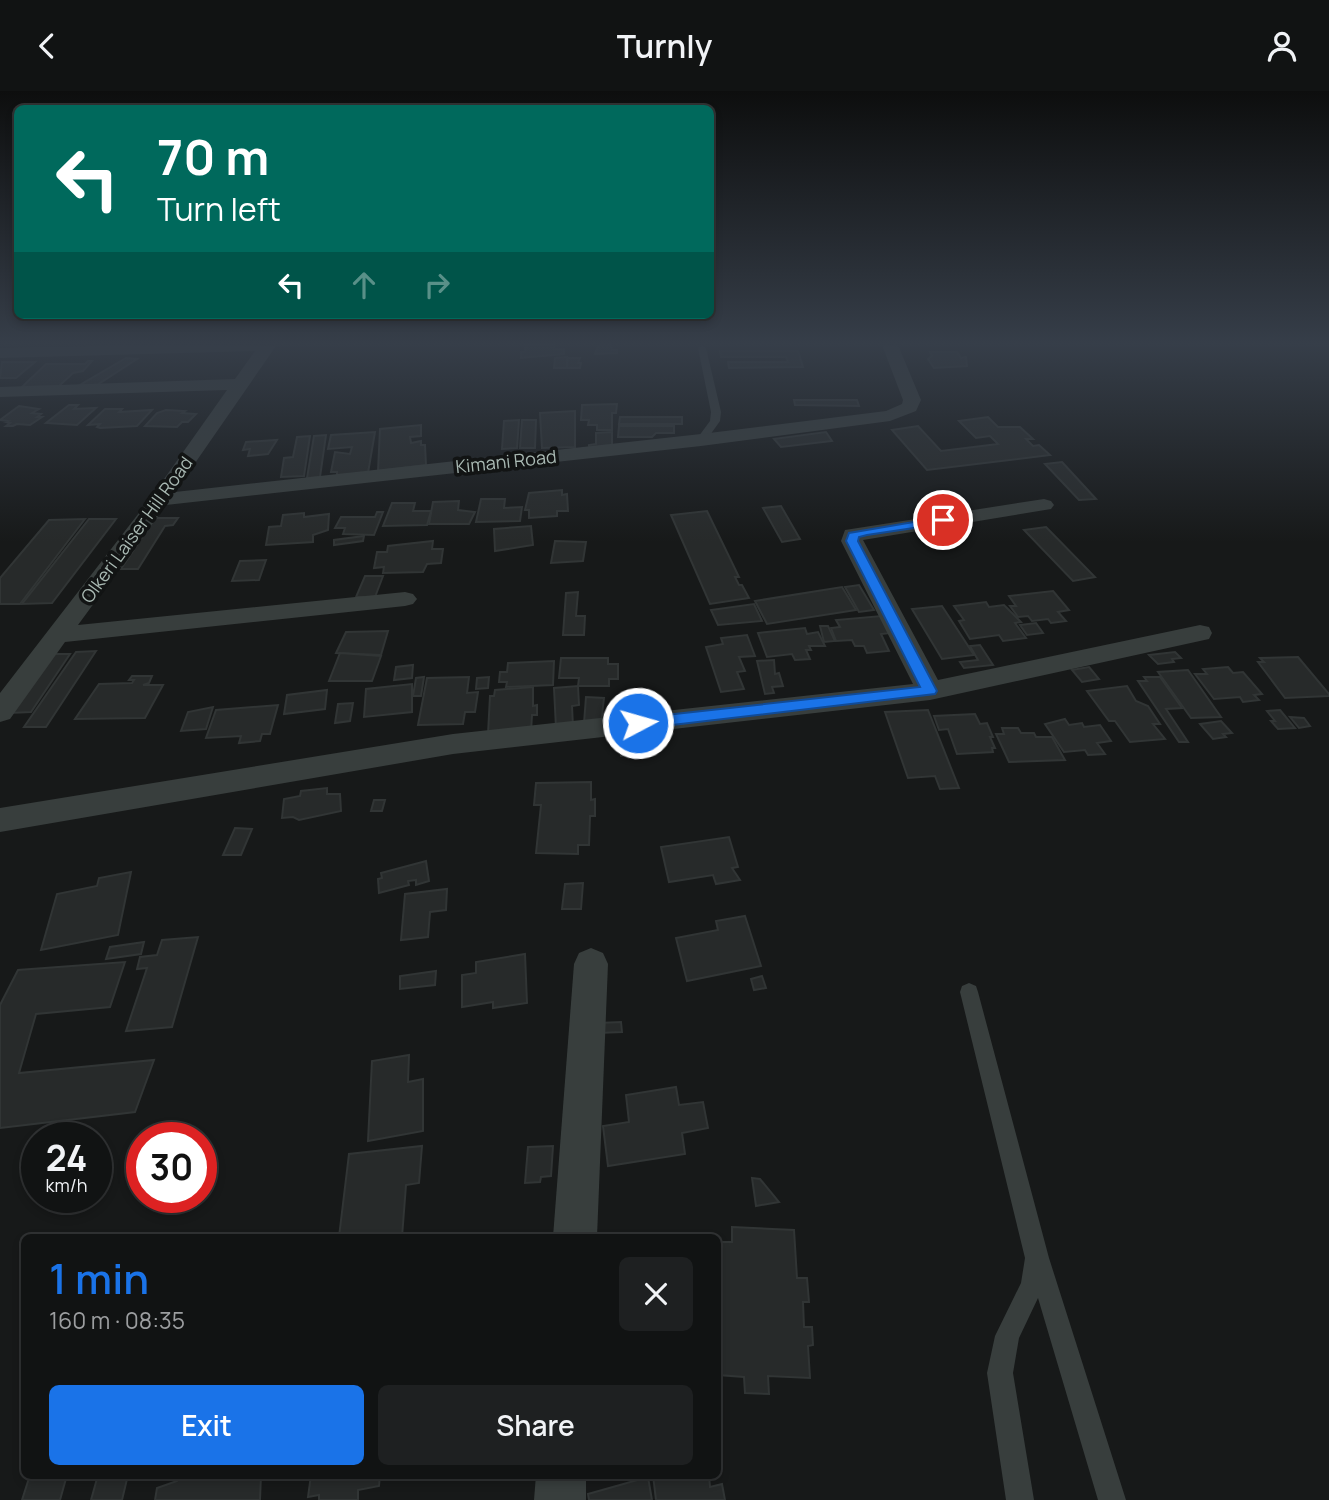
<!DOCTYPE html>
<html lang="en">
<head>
<meta charset="utf-8">
<style>
  body { margin:0; font-family:Manrope,sans-serif; background:#1e2021; color:#f1f3f6; height:100vh; display:flex; flex-direction:column; font-size:26px; white-space:nowrap }
  * { box-sizing:border-box; margin:0 }
  p { font-size:23px; color:#9c9ea0 }
  .icon { flex:none; width:38px; height:38px; fill:none; stroke:currentColor; stroke-width:2; stroke-linecap:round; stroke-linejoin:round }
  .map { position:relative; flex:1; overflow:hidden }
  .drawer { position:absolute; left:21px; top:1143px; width:700px; height:245px; display:flex; flex-direction:column; background:#111313; border-radius:10px; box-shadow:0 4px 10px #0003,0 0 0 2px #303233 }
  .drawer>* { flex:none }
  .guide { position:absolute; left:14px; top:14px; width:700px; height:214px; border-radius:10px; box-shadow:0 4px 10px #0003,0 0 0 2px #303233; background:#00695c; color:#fff; overflow:hidden }
  .speed { position:absolute; left:21px; top:1031px; display:flex; gap:14px; font-size:35px; font-weight:700; text-align:center }
  .speed>* { display:grid; place-content:center; width:91px; height:91px; border-radius:50%; background:#111313; box-shadow:0 4px 10px #0003,0 0 0 2px #303233; line-height:1 }
  .speed small { font-size:18px; font-weight:400 }
  .speed .limit { border:10px solid #d22; background:#fff; color:#111 }
  .pin { position:absolute; display:grid; place-items:center; width:60px; height:60px; color:#fff; margin:-30px; border:4px solid #fff; border-radius:50%; box-shadow:0 2px 7px #0007 }
  .me { position:absolute; width:77px; margin:-38px; rotate:84deg; stroke-linejoin:round; filter:drop-shadow(0 0 5px #0008) }
  .turn { display:flex; align-items:center; gap:24px; height:147px; padding:0 28px; font-size:32px }
  .turn .icon { width:91px; height:91px; stroke-width:2.5 }
  .turn b { display:block; font-size:49px; line-height:60px }
  .lanes { display:flex; align-items:center; height:66px; padding:0 28px; background:#0003; justify-content:center; gap:35px; direction:ltr }
  .lanes .off { opacity:.35 }
  .round { display:grid; place-items:center; flex:none; width:74px; height:74px; border-radius:10px; background:#1e2021 }
  .summary { display:flex; align-items:center; justify-content:space-between; height:119px; padding:0 28px }
  h1 { font-size:42px; font-weight:600; line-height:52px; color:#1a73e8 }
  .action { display:flex; gap:14px; margin-top:auto; padding:14px 28px }
  .action a { flex:1; height:80px; border-radius:10px; background:#1a73e8; color:#fff; font-size:28px; font-weight:600; line-height:80px; text-align:center }
  .action a+a { background:#1e2021; color:#f1f3f6 }
  header { display:flex; justify-content:space-between; align-items:center; height:91px; padding:0 28px; background:#111313; font-size:32px; font-weight:600 }
  .map>svg:first-child { display:block }
</style>
</head>
<body>
<header><svg class="icon" aria-label="back" viewBox="0 0 24 24"><path d="M15 5l-7 7 7 7"/></svg>Turnly<svg class="icon" aria-label="person" viewBox="0 0 24 24"><circle cx="12" cy="8" r="4"/><path d="M4 21q1-7 8-7t8 7"/></svg></header>
<div class="map">
<svg width="1329" height="1409" viewBox="0 0 1329 1409">
  <rect width="100%" height="100%" fill="#171919"/>
  <g fill="#272a2a" stroke="#313535" stroke-width="2">
    <polygon points="525,254 554,254 554,258 564,258 564,263 521,267 521,261 525,261"/>
    <polygon points="611,254 612,259 617,259 617,262 595,263 598,255"/>
    <polygon points="720,260 798,260 803,276 729,277 728,271 788,271 786,266 721,266"/>
    <polygon points="930,261 957,261 961,267 966,266 967,275 934,277 928,268 932,265"/>
    <polygon points="567,266 567,277 554,277 555,267"/>
    <polygon points="126,267 137,268 94,296 80,294"/>
    <polygon points="568,267 580,267 578,272 581,272 580,277 567,277"/>
    <polygon points="88,270 92,270 83,280 73,282 59,295 22,296 46,273 85,273"/>
    <polygon points="2,271 35,271 16,287 0,287"/>
    <polygon points="794,309 857,309 859,315 795,314"/>
    <polygon points="617,313 616,322 612,322 612,339 597,339 597,334 588,334 589,329 581,329 582,314"/>
    <polygon points="69,314 78,314 74,318 96,317 77,334 46,332"/>
    <polygon points="19,315 39,318 32,322 41,323 37,326 42,326 30,334 17,333 13,335 6,335 10,332 6,331 8,330 0,329"/>
    <polygon points="105,318 122,318 119,321 152,319 137,335 100,337 97,336 100,333 88,334"/>
    <polygon points="166,319 185,320 182,322 196,323 188,331 182,331 177,336 145,335 157,322"/>
    <polygon points="575,320 575,356 542,357 540,322"/>
    <polygon points="620,326 682,326 682,333 619,333"/>
    <polygon points="988,326 998,336 1020,336 1033,348 1026,348 1033,355 1039,354 1050,364 927,379 892,339 918,335 941,360 998,353 990,345 976,347 959,330"/>
    <polygon points="519,329 517,357 502,358 504,330"/>
    <polygon points="522,329 536,329 535,357 520,357"/>
    <polygon points="421,334 421,345 410,346 411,352 421,350 421,354 425,354 426,374 378,380 380,338"/>
    <polygon points="619,335 674,335 674,342 656,342 652,346 618,346"/>
    <polygon points="375,341 368,382 337,384 337,381 331,381 335,361 350,363 352,356 328,358 331,344"/>
    <polygon points="612,341 612,358 589,358 589,354 596,353 596,342"/>
    <polygon points="826,341 832,350 781,356 774,348"/>
    <polygon points="326,344 320,386 307,387 314,345"/>
    <polygon points="310,345 304,385 281,386 284,367 293,366 297,346"/>
    <polygon points="277,349 268,363 248,365 250,358 243,359 246,351"/>
    <polygon points="1062,371 1096,408 1079,409 1045,373"/>
    <polygon points="562,399 562,404 567,403 568,420 557,420 557,425 529,427 529,419 525,419 529,402"/>
    <polygon points="481,408 505,408 504,417 522,416 520,430 476,431"/>
    <polygon points="459,410 458,419 475,421 469,433 429,433 433,411"/>
    <polygon points="392,412 415,412 413,420 431,420 427,434 383,435"/>
    <polygon points="781,415 800,448 782,451 763,417"/>
    <polygon points="707,420 739,486 735,486 739,494 742,494 749,507 710,513 671,424"/>
    <polygon points="377,421 383,421 374,444 343,443 345,437 335,437 341,426 375,426"/>
    <polygon points="304,422 304,426 329,423 328,439 313,444 313,451 266,454 269,436 281,435 283,424"/>
    <polygon points="155,427 178,427 173,434 165,435 138,478 121,478"/>
    <polygon points="85,428 20,513 0,513 0,487 49,429"/>
    <polygon points="89,428 116,428 52,512 22,513"/>
    <polygon points="531,435 533,454 495,460 494,438"/>
    <polygon points="1046,436 1095,486 1073,490 1024,439"/>
    <polygon points="364,445 363,450 334,454 334,449"/>
    <polygon points="433,450 432,458 443,458 441,472 427,473 423,481 383,482 384,476 374,477 377,461 387,461 388,455"/>
    <polygon points="555,450 586,451 583,470 551,472"/>
    <polygon points="266,469 259,489 232,490 240,470"/>
    <polygon points="365,485 383,485 375,506 356,506"/>
    <polygon points="859,494 874,519 859,521 845,496"/>
    <polygon points="842,496 856,519 767,533 755,510"/>
    <polygon points="1053,500 1069,519 1058,521 1066,530 1051,532 1048,528 1032,530 1028,525 1018,526 1010,515 1016,515 1009,505"/>
    <polygon points="578,501 576,525 585,525 584,544 563,544 566,502"/>
    <polygon points="986,511 989,516 1004,514 1021,531 1015,532 1026,547 1003,550 999,544 970,548 959,530 964,529 954,515"/>
    <polygon points="754,513 762,530 718,534 711,519"/>
    <polygon points="942,515 974,564 942,568 912,518"/>
    <polygon points="882,525 891,542 881,543 889,560 867,562 864,555 855,555 852,549 836,550 831,537 840,536 836,529"/>
    <polygon points="1036,532 1043,542 1027,544 1020,534"/>
    <polygon points="820,535 828,535 835,550 824,551"/>
    <polygon points="805,537 807,543 818,541 825,555 809,555 811,559 806,559 810,568 795,569 792,563 767,566 758,542"/>
    <polygon points="388,540 381,564 336,562 346,541"/>
    <polygon points="747,544 755,565 739,566 745,580 737,581 744,598 721,601 706,556 723,553 721,547"/>
    <polygon points="980,554 993,574 964,577 960,571 978,569 970,555"/>
    <polygon points="96,560 46,636 24,636 76,561"/>
    <polygon points="1175,561 1181,567 1172,568 1174,571 1158,573 1149,564"/>
    <polygon points="340,562 381,565 372,590 329,590"/>
    <polygon points="51,563 70,563 31,621 10,622"/>
    <polygon points="1298,566 1329,603 1329,605 1285,607 1258,571 1264,571 1260,567"/>
    <polygon points="561,567 608,567 608,573 618,573 618,588 609,588 609,595 578,595 579,587 559,587"/>
    <polygon points="774,569 775,583 779,582 783,595 772,596 774,602 765,603 757,570"/>
    <polygon points="554,570 553,594 506,596 507,591 499,591 500,581 507,581 508,572"/>
    <polygon points="413,574 412,587 394,589 396,576"/>
    <polygon points="1089,576 1099,588 1082,591 1072,579"/>
    <polygon points="1228,576 1233,582 1243,581 1262,603 1254,604 1259,609 1243,611 1240,606 1214,608 1195,583 1207,583 1203,578"/>
    <polygon points="1188,579 1221,626 1191,627 1158,581"/>
    <polygon points="132,585 152,585 149,592 143,594 163,594 145,627 75,628 99,593 132,592 134,589 129,589"/>
    <polygon points="424,586 421,605 413,605 416,587"/>
    <polygon points="469,586 467,602 478,601 475,621 465,621 463,633 418,634 427,587"/>
    <polygon points="489,586 488,597 476,598 477,587"/>
    <polygon points="1144,586 1160,586 1182,617 1166,618 1188,651 1179,651 1138,590 1147,590"/>
    <polygon points="412,593 412,621 364,626 366,598"/>
    <polygon points="578,595 579,614 572,615 573,636 556,637 554,597"/>
    <polygon points="1127,595 1136,610 1148,615 1160,633 1153,633 1165,648 1130,651 1115,630 1109,630 1087,600"/>
    <polygon points="533,596 533,615 537,614 537,624 532,624 531,641 488,643 490,605 494,605 495,599"/>
    <polygon points="327,599 325,618 284,623 287,604"/>
    <polygon points="586,606 604,607 601,633 584,632"/>
    <polygon points="353,612 350,630 335,632 338,613"/>
    <polygon points="278,614 270,643 262,643 260,650 239,652 241,645 206,647 216,619"/>
    <polygon points="213,616 206,638 181,640 188,621"/>
    <polygon points="928,619 930,624 959,697 940,698 935,685 908,687 885,621"/>
    <polygon points="1280,619 1295,637 1278,638 1271,630 1275,630 1267,620"/>
    <polygon points="975,623 980,633 987,632 993,646 990,646 995,657 992,657 993,661 957,663 948,638 939,639 934,625"/>
    <polygon points="1290,626 1304,627 1310,635 1299,637"/>
    <polygon points="1065,628 1069,634 1082,632 1084,636 1100,634 1111,650 1097,652 1105,663 1088,664 1085,659 1064,661 1045,633"/>
    <polygon points="1221,630 1232,642 1223,643 1226,646 1213,648 1200,633"/>
    <polygon points="1002,637 1018,637 1021,642 1034,642 1036,646 1052,646 1065,669 1009,671 996,643 1004,643"/>
    <polygon points="647,646 650,662 621,665 619,649"/>
    <polygon points="591,691 591,709 595,708 595,725 590,725 589,754 578,754 578,763 536,762 541,714 534,714 536,692"/>
    <polygon points="327,697 327,703 340,703 341,720 299,729 293,726 282,727 284,708 300,705 301,700"/>
    <polygon points="374,709 385,709 382,720 371,720"/>
    <polygon points="235,737 252,738 241,764 223,764"/>
    <polygon points="729,746 738,776 732,777 740,789 716,793 713,784 669,791 661,756"/>
    <polygon points="426,770 429,790 416,794 416,789 408,790 409,794 379,802 378,788 382,787 381,782"/>
    <polygon points="131,781 118,844 41,859 57,803 97,795 99,787"/>
    <polygon points="583,792 581,818 562,818 565,793"/>
    <polygon points="447,798 446,819 430,821 428,846 401,849 405,803"/>
    <polygon points="745,825 761,875 687,890 676,847 718,839 716,830"/>
    <polygon points="198,846 172,936 126,940 147,877 137,878 140,866 157,864 162,849"/>
    <polygon points="144,851 141,863 106,868 110,856"/>
    <polygon points="525,863 527,912 493,917 493,911 462,916 462,884 476,882 476,871"/>
    <polygon points="125,871 110,916 36,923 19,982 154,969 135,1021 0,1037 0,914 18,879"/>
    <polygon points="436,880 435,894 400,898 400,885"/>
    <polygon points="762,885 766,897 754,899 751,888"/>
    <polygon points="621,931 622,941 598,942 598,932"/>
    <polygon points="409,964 408,991 423,988 423,1040 368,1050 372,970"/>
    <polygon points="676,996 679,1014 703,1011 708,1037 682,1042 685,1063 608,1075 603,1035 629,1031 626,1004"/>
    <polygon points="422,1055 419,1092 406,1094 402,1146 339,1146 349,1063"/>
    <polygon points="553,1055 551,1085 541,1086 540,1091 525,1092 528,1056"/>
    <polygon points="752,1087 760,1088 779,1111 756,1115"/>
    <polygon points="732,1136 794,1139 797,1187 807,1187 809,1211 803,1211 804,1236 812,1236 813,1254 808,1255 810,1287 768,1285 769,1303 745,1302 744,1286 718,1284 718,1151 732,1151"/>
    <polygon points="30,1384 67,1384 60,1409 22,1409"/>
    <polygon points="98,1384 128,1384 122,1409 91,1409"/>
    <polygon points="178,1384 261,1384 260,1409 155,1409 157,1397 177,1390"/>
    <polygon points="311,1384 380,1384 379,1395 358,1399 358,1409 319,1409 319,1404 308,1406"/>
    <polygon points="653,1384 709,1384 710,1396 722,1393 725,1409 656,1409"/>
    <polygon points="648,1386 652,1409 589,1409 588,1403"/>
  </g>
  <g fill="none" stroke-linecap="round" stroke-linejoin="round">
    <g fill="#383e3d" fill-rule="evenodd">
      <polygon points="702,254 706,257 721,321 720,330 705,351 701,352 696,349 710,330 711,321 698,257"/>
      <polygon points="969,892 976,895 978,901 1049,1167 1126,1409 1098,1409 1038,1207 1019,1247 1013,1282 1034,1409 1006,1409 987,1282 995,1245 1021,1192 1025,1167 960,901 962,895"/>
    </g>
    <g fill="#383e3d" fill-rule="evenodd">
      <polygon points="136,254 276,255 175,401 701,343 886,320 902,313 903,309 882,254 898,254 921,309 916,320 890,330 701,355 166,414 78,534 405,501 413,503 417,508 413,513 405,515 65,551 10,628 0,631 0,602 152,405 227,299 0,306 0,296 235,288 255,260 0,267 0,257"/>
      <polygon points="1044,408 1051,410 1054,414 1051,418 863,449 938,589 1200,534 1209,536 1212,542 1209,548 930,609 453,663 0,741 0,717 453,643 913,593 841,450 845,439"/>
      <polygon points="591,857 603,862 608,873 597,1146 553,1146 574,873 579,862"/>
      <polygon points="536,1384 586,1384 586,1409 534,1409"/>
    </g>
  </g>
  <linearGradient id="sky" x2="0" y2="1"><stop stop-color="#0d0e0e"/><stop offset="0.56" stop-color="#363e49"/><stop offset="1" stop-color="#363e49" stop-opacity="0"/></linearGradient>
  <rect width="1329" height="451" fill="url(#sky)"/>
  <polygon fill="#1a73e8" stroke="#114b97" stroke-width="2" points="943,426 948,429 947,432 867,444 859,446 858,450 937,600 935,603 638,638 633,636 631,632 638,627 920,596 846,450 849,442"/>
  <g text-anchor="middle" stroke-width="7" stroke-linejoin="round" paint-order="stroke">
    <g font-size="18" fill="#a9b9b3" stroke="#121414">
      <text transform="translate(506 371) rotate(-6)" y="6">Kimani Road</text>
      <text transform="translate(137 439) rotate(-54)" y="6">Olkeri Laiser Hill Road</text>
    </g>
  </g>
</svg>
<div class="speed"><div>24<small>km/h</small></div><div class="limit">30</div></div>
<div class="pin" style="left:943px;top:429px;background:#d93025"><svg class="icon" aria-label="arrive" viewBox="0 0 24 24"><path d="M6 21V4h12l-3 4 3 4H6"/></svg></div>
<svg class="me" style="left:638px;top:632px" viewBox="-20 -20 40 40"><circle r="17" fill="#1a73e8" stroke="#fff" stroke-width="3"/><path d="M0-11L8 9 0 5-8 9z" fill="#fff"/></svg>
<div class="guide">
<div class="turn"><svg class="icon" aria-label="left" viewBox="0 0 24 24"><path d="M17 20v-9H6M10 6l-5 5 5 5"/></svg><div><b>70 m</b>Turn left</div></div>
<div class="lanes"><svg class="icon" aria-label="left" viewBox="0 0 24 24"><path d="M17 20v-9H6M10 6l-5 5 5 5"/></svg><svg class="icon off" aria-label="ahead" viewBox="0 0 24 24"><path d="M12 20V5M6 11l6-6 6 6"/></svg><svg class="icon off" aria-label="right" viewBox="0 0 24 24"><path d="M7 20v-9h11M14 6l5 5-5 5"/></svg></div>
</div>
<section class="drawer">
<div class="summary"><div><h1>1 min</h1><p>160 m · 08:35</p></div><a class="round"><svg class="icon" aria-label="close" viewBox="0 0 24 24"><path d="M6 6l12 12M18 6L6 18"/></svg></a></div>
<div class="action"><a>Exit</a><a>Share</a></div>
</section>
</div>
</body>
</html>
